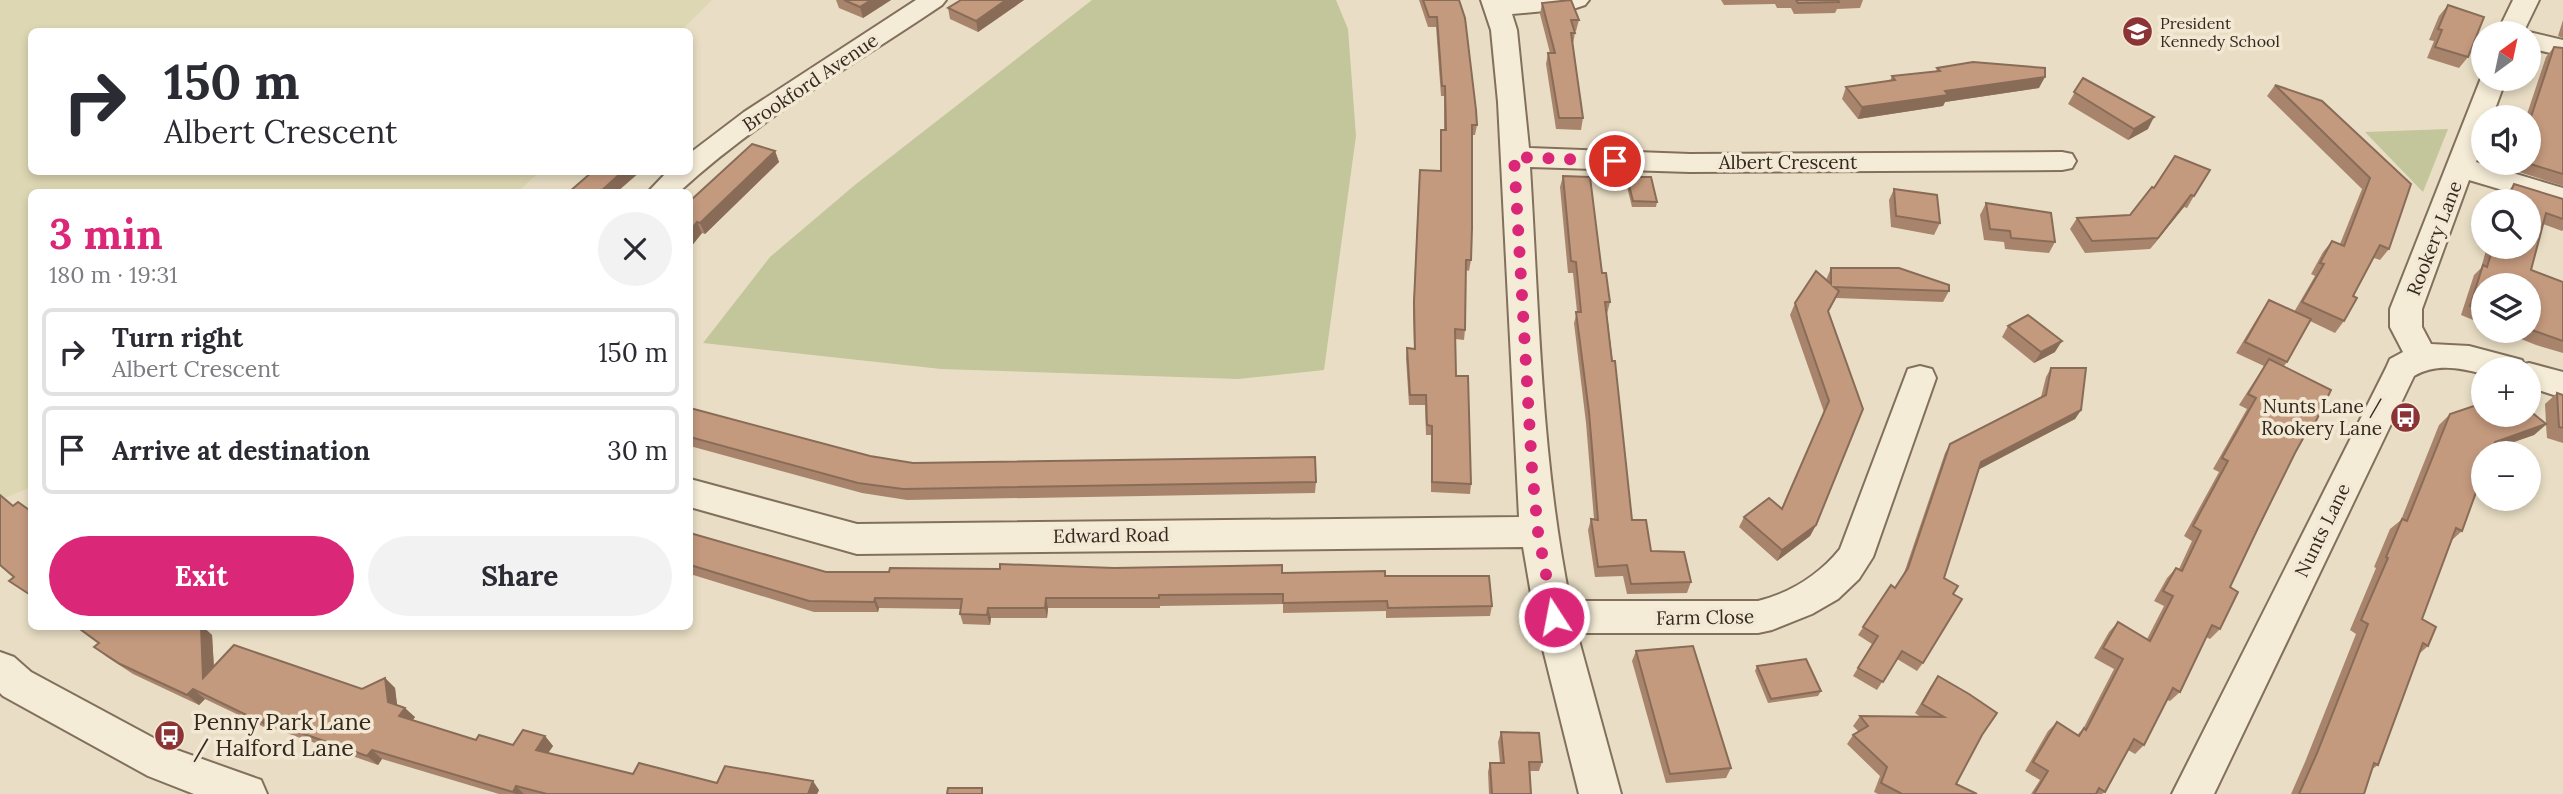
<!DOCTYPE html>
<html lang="en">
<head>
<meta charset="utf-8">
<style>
  body { margin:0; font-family:Lora,serif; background:#f2f2f3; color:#2b2b33; height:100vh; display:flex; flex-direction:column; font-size:26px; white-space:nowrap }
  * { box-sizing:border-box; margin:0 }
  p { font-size:23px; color:#7c7c81 }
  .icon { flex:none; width:38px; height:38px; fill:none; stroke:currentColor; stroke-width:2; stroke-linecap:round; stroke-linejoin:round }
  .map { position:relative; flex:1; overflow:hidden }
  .sheet { position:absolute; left:28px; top:189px; width:665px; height:441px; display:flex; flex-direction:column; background:#fff; border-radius:10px; box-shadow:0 4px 10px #0003 }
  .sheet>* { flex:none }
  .guide { position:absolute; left:28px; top:28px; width:665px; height:147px; border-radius:10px; box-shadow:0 4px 10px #0003; background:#fff; color:#2b2b33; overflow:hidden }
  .needle { width:46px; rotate:33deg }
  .tools { position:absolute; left:2471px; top:21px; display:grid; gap:14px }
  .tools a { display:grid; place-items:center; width:70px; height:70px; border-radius:50%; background:#fff; box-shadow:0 4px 10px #0003; font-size:35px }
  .pin { position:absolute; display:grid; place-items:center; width:60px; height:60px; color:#fff; margin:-30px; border:4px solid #fff; border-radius:50%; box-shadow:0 2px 7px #0007 }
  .me { position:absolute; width:77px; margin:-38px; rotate:349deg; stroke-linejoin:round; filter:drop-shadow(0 0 5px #0008) }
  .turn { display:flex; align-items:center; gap:24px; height:147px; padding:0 21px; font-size:32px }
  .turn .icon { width:91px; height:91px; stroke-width:2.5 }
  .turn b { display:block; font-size:49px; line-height:60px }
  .round { display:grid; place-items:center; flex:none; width:74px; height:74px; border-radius:37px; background:#f2f2f3 }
  .summary { display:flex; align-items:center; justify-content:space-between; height:119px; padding:0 21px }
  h1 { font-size:42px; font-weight:700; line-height:52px; color:#db2777 }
  .primary-button { display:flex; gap:14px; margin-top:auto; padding:14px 21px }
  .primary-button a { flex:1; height:80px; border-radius:42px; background:#db2777; color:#fff; font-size:28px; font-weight:700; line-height:80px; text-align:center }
  .primary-button a+a { background:#f2f2f3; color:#2b2b33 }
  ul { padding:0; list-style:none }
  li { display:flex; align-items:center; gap:21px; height:88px; margin:0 14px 10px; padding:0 7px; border:4px solid #e1e1e2; border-radius:10px }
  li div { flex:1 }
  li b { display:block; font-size:26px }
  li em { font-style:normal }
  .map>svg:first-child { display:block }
</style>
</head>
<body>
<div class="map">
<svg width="2563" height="794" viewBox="0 0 2563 794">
  <rect width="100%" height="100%" fill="#e9dec5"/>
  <polygon fill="#ded7b3" points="0,0 712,0 680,32 32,32 32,172 539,172 518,192 32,192 31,487 0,500"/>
  <g fill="#c2c69a">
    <polygon points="1092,0 1336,0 1348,29 1356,136 1324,370 1238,379 941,369 703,343 770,257 856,184"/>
    <polygon points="2448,129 2423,192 2365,132"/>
  </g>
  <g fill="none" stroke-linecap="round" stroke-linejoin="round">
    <defs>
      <g id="minor">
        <path d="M916 0H946L942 5C853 65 757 120 679 192H648L667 172H690V153L744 112Z"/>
        <path d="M1481 0H1589L1585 5 1576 8 1512 14 1517 30 1529 148 1690 154 2062 152 2072 154 2076 161 2072 168 2062 170 1690 172 1530 167C1539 312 1541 458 1570 601H1758C1790 593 1819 575 1840 549L1908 369 1920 366 1932 369 1936 378 1873 557 1859 579 1838 599 1812 614 1772 630 1758 633H1577L1621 794H1579L1535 617 1523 547 857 554 690 507V479L857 524 1519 517 1498 102 1491 30Z"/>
        <polygon points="2513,0 2539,0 2523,33 2497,33"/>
        <polygon points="2529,32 2563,40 2563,56 2529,48 2529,33 2524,33"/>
        <path d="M2483 73V79H2506L2492 117H2483V142L2476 162 2563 188V208L2469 180 2422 309V327L2431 344 2469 346 2522 360 2524 364 2529 363 2563 372V398L2529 387V369H2483V374C2459 368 2437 363 2414 376L2214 794H2172L2386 368 2390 359 2403 352 2390 327V309Z"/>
        <polygon points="0,652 14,657 31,672 174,749 261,780 267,794 194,794 148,776 3,696 0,693"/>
      </g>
    </defs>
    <use href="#minor" stroke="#82705d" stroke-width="4"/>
    <use href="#minor" fill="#f5ecd7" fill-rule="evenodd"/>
  </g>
  <g fill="#a9846c">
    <polygon points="836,0 891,0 863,18 839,8"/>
    <polygon points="1024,0 978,32 950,19 948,8"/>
    <polygon points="1419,0 1459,0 1477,125 1475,135 1472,135 1471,260 1469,271 1466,270 1465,330 1464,340 1455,339 1456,376 1471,484 1470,494 1431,492 1431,435 1426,435 1425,405 1409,405 1406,358 1407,348 1414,349 1413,312 1419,180 1440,171 1440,140 1441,130 1444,130 1444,96 1441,96 1436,27 1428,27"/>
    <polygon points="1721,0 1863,0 1860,8 1837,9 1835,13 1794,14 1791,8 1777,8 1775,4 1724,5"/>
    <polygon points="1542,3 1579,20 1576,31 1574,31 1575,33 1573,44 1583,118 1581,130 1556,129 1546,64 1548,53 1550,53 1540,14"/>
    <polygon points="2448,5 2468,57 2459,68 2427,58 2434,41 2429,40 2439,16"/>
    <polygon points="2563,20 2563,38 2558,36"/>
    <polygon points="2554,47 2563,48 2563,186 2516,171 2520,163 2529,163 2529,117 2526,117 2546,57"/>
    <polygon points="1937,68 2039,88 1945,102 1943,106 1858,119 1842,99 1846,87 1890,81 1892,76 1936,72"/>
    <polygon points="2083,78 2148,129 2128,140 2068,104"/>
    <polygon points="2275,85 2411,184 2389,249 2380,260 2374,258 2353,296 2344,321 2335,333 2310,321 2287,362 2284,366 2314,425 2304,436 2295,453 2230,587 2220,629 2210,639 2206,637 2180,692 2170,701 2167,700 2144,745 2135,754 2128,750 2105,792 2102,794 2031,794 2040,780 2025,771 2048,731 2057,722 2077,735 2083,729 2114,669 2094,658 2109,632 2118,622 2147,639 2164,606 2154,601 2167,578 2176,568 2179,569 2192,541 2184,536 2219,472 2213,469 2247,409 2239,405 2264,366 2236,353 2261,312 2269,300 2294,312 2315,276 2311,274 2323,252 2332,241 2340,244 2362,189 2267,96"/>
    <polygon points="775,151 779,162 705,234 702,233 690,248 690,201"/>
    <polygon points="1563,176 1602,273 1610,302 1607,314 1632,520 1651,551 1691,582 1687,593 1627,594 1623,576 1595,577 1588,530 1591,519 1594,519 1586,423 1574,323 1577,312 1573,273 1568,273 1560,187"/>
    <polygon points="1627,177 1657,202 1656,207 1632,207 1626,183"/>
    <polygon points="2514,184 2563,199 2563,230 2562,231 2543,224 2531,270 2563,282 2563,353 2536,345 2501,331 2529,331 2529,285 2483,285 2483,324 2461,315 2474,275 2481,268 2487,247 2529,247 2529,201 2502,201 2506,194"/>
    <polygon points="2154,188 2194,196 2187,208 2184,207 2150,249 2085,253 2070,229 2077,218 2130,215"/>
    <polygon points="1894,189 1940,223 1934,235 1891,227 1889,200"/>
    <polygon points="1986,203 2055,242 2049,253 2005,249 2004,242 1984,240 1980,215"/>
    <polygon points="1831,268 1949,291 1943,302 1836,298 1828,313 1863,409 1816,525 1810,536 1777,561 1739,527 1744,517 1782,509 1824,412 1790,315 1795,303 1826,280"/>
    <polygon points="2008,326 2055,352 2034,363 2002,337"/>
    <polygon points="2051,368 2081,410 2075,419 1979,469 1944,578 1953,594 1923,663 1917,671 1897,659 1877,690 1853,676 1872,644 1858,635 1891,585 1895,588 1903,576 1945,453 1950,444 2041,397 2046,377"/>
    <polygon points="2557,393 2563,395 2563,443 2547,438 2546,425 2534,435 2492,450 2462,531 2452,540 2422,619 2428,646 2419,654 2378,765 2371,770 2364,794 2291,794 2305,762 2356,634 2350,630 2376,568 2374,567 2390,529 2401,520 2439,425 2450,414 2546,424 2545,404"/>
    <polygon points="690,408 870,456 913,463 1316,482 1315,493 907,500 862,493 690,446"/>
    <polygon points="690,533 826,572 1282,573 1385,576 1492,606 1490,616 1386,618 1386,611 1283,613 1283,604 1160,606 1160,608 1048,608 1047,618 991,618 990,625 963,624 960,614 960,609 879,608 878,612 814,612 690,574"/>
    <polygon points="74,626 202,626 212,635 214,667 362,689 385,678 395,688 397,705 415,717 413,720 476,740 513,745 545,736 553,746 548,753 633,774 717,783 819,790 817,794 499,794 382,759 378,765 272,728 270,730 205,699 199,705 133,674 107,657 94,647 99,644"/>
    <polygon points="1636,651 1731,768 1726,778 1666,783 1632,661"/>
    <polygon points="1757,666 1821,691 1818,696 1768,703 1755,671"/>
    <polygon points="1938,676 1982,735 1956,784 1977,794 1878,794 1874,792 1880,776 1847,744 1853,735 1859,732 1853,726 1860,716 1921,717 1915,713 1931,686"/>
    <polygon points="1501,732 1542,762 1539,771 1529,771 1531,794 1489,794 1488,772 1490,763 1500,763 1498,742"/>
  </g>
  <g fill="#896c58">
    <polygon points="871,0 891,0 863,18 860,7"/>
    <polygon points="1006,0 1024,0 978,32 976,21"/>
    <polygon points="2045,77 2039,88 1945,102 1943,106 1858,119 1862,107 1945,91"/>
    <polygon points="2154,117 2148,129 2128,140 2134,129"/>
    <polygon points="775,151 779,162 705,234 700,223"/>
    <polygon points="622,172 640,172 617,192 600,192"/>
    <polygon points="2191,195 2184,207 2150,249 2158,238"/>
    <polygon points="697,222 702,233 690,248 690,231"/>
    <polygon points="2062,341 2055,352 2034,363 2041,352"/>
    <polygon points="2081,410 2075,419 1976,471 1981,462"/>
    <polygon points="2546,424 2534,435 2483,452 2495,442"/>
    <polygon points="1816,525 1810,536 1777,561 1782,550"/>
    <polygon points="875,598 879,608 878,612 874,602"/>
    <polygon points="1046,598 1048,608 1047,618 1045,608"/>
    <polygon points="988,608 991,618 990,625 987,615"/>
    <polygon points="201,626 202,626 212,635 215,688 203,678"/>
    <polygon points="385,678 395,688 398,712 388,702"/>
    <polygon points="193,689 205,699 199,705 187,695"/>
    <polygon points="405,708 415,717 409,725 399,716"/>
    <polygon points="261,719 272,728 270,730 259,721"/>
    <polygon points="545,736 553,746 544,759 536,750"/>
    <polygon points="372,750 382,759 378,765 367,756"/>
    <polygon points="813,781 819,790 817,794 808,794"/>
    <polygon points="516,786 524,794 515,794 513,792"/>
  </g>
  <g fill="#c49a7e" stroke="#896c58" stroke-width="2">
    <polygon points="844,0 871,0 860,7"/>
    <polygon points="961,0 1006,0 976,21 948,8"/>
    <polygon points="1423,0 1459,0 1465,18 1476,110 1477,125 1472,125 1472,228 1471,260 1466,260 1465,330 1455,329 1456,376 1468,376 1471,484 1432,482 1432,426 1427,425 1426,395 1410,395 1407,348 1415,349 1414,302 1420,170 1441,171 1441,130 1446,130 1445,86 1442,86 1437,17 1429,17"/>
    <polygon points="1571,0 1579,20 1571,20 1575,33 1571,33 1583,118 1559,118 1548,53 1555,53 1542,3"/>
    <polygon points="1796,0 1838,0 1839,2 1798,3"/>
    <polygon points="2448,5 2484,17 2468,57 2435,47 2442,30 2438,29"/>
    <polygon points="2554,47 2563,48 2563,174 2527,163 2529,163 2529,123"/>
    <polygon points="1973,62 2045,68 2045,77 1945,91 1948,95 1862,107 1846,87 1895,80 1892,76 1940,71 1937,68"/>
    <polygon points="2083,78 2154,117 2134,129 2074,92"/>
    <polygon points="2275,85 2322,101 2411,184 2389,249 2380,245 2353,296 2357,298 2344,321 2302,302 2324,264 2320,263 2332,241 2344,246 2370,178"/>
    <polygon points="752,144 775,151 700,223 697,222 690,231 690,201"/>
    <polygon points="2175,156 2210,170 2194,196 2191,195 2158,238 2092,241 2077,218 2130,215 2152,187 2154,188"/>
    <polygon points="592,172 622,172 600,192 569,192"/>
    <polygon points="1563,176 1590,177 1602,273 1606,273 1608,288 1610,302 1605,302 1612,361 1615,361 1632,520 1646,520 1651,551 1684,552 1691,582 1631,584 1627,565 1598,567 1591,519 1598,520 1589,412 1576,312 1581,312 1576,262 1571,261"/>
    <polygon points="1627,177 1651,177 1657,202 1633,201"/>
    <polygon points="2514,184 2563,199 2563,219 2546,213 2531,270 2563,282 2563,341 2529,329 2529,285 2483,285 2483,311 2470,306 2483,265 2487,267 2493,247 2529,247 2529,201 2507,201"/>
    <polygon points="1894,189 1937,195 1940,223 1896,216"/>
    <polygon points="1986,203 2051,213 2055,242 2011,238 2010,231 1990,229"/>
    <polygon points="1831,268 1899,268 1949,285 1949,291 1834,287 1839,291 1828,311 1863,409 1816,525 1782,550 1744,517 1769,498 1782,509 1829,401 1795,303 1816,271 1831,284"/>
    <polygon points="2269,300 2311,319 2287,362 2245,342"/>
    <polygon points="2028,315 2062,341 2041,352 2008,326"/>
    <polygon points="2269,359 2331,390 2314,425 2311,424 2295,453 2258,528 2230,587 2238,592 2220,629 2212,625 2180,692 2173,688 2144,745 2134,739 2105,792 2099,788 2096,794 2034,794 2048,771 2033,762 2057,722 2079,736 2084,728 2086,730 2123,659 2103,648 2118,622 2150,641 2173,596 2163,591 2176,568 2182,571 2201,531 2193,526 2228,461 2222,458 2256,398 2248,394"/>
    <polygon points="2051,368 2086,368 2081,410 1981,462 1944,578 1958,586 1953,594 1962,599 1923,663 1902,651 1883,682 1858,668 1878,636 1863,627 1891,585 1895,588 1908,568 1950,444 2046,395"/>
    <polygon points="2557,393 2563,395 2563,428 2559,427"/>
    <polygon points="2483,403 2483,415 2529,415 2529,410 2546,424 2495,442 2490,453 2483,453 2483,473 2462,531 2456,528 2422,619 2436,627 2428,646 2423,643 2378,765 2374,763 2364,794 2299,794 2317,753 2368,624 2361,620 2388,558 2386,557 2402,519 2407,521 2450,414"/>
    <polygon points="690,408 870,456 913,463 1315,457 1316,482 903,489 858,483 690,437"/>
    <polygon points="0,495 13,506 18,502 32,512 32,596 9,581 14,577 0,565"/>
    <polygon points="690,533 826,572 889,572 890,568 1000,569 1000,564 1114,568 1282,565 1282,573 1385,571 1385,576 1489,576 1492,606 1388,608 1387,601 1283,603 1283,594 1159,595 1159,598 1046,598 1045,608 988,608 987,615 960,614 962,599 875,598 874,602 809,601 690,565"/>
    <polygon points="76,626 201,626 203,678 234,645 362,689 385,678 388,702 405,708 399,716 476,740 479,735 513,745 523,730 545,736 536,750 633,774 639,763 717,783 725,766 813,781 808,794 547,794 516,786 513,792 372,750 367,756 261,719 259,721 193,689 187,695 120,664 94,647 99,643"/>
    <polygon points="1693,646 1731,768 1670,774 1636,651"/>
    <polygon points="1806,659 1821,691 1771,699 1757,666"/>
    <polygon points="1938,676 1969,694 1997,713 1982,735 1956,784 1977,794 1902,794 1881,783 1887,767 1853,735 1868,726 1860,716 1944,717 1922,704"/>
    <polygon points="1501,732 1539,733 1542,762 1529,762 1531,794 1492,794 1490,763 1504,763"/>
    <polygon points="948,788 982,788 982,794 947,794"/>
  </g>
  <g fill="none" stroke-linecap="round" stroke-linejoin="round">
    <polyline stroke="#db2777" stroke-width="12" stroke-dasharray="0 21.6" points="1554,617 1538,532 1532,469 1514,157 1615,161"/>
  </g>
  <defs>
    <symbol id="school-disc" viewBox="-11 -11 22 22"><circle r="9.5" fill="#8b3335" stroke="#f2e8d3"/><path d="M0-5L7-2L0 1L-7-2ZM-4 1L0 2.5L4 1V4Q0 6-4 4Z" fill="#fff"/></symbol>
    <symbol id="bus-disc" viewBox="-11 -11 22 22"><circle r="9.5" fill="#8b3335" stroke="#f2e8d3"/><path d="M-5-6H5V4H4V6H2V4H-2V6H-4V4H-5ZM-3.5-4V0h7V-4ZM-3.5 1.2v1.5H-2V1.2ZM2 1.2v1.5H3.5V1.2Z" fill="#fff"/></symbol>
  </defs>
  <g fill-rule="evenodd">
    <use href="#school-disc" x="2120" y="14" width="35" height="35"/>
    <use href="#bus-disc" x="2388" y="400" width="35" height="35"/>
    <use href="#bus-disc" x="152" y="718" width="35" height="35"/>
  </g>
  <g text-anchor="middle" stroke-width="7" stroke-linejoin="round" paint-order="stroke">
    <g font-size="16" fill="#34291f" stroke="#f2e8d3" text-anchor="start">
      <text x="2160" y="29">President<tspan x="2160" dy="18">Kennedy School</tspan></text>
    </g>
    <g font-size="19" fill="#34291f" stroke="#f2e8d3">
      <text transform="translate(810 82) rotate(-34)" y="7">Brookford Avenue</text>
      <text x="1788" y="169">Albert Crescent</text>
      <text transform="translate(2434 238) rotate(-69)" y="7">Rookery Lane</text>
      <text transform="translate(2322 530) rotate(-64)" y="7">Nunts Lane</text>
      <text transform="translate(1111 535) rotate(-1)" y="7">Edward Road</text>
      <text transform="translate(1705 617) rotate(-1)" y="7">Farm Close</text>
    </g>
    <g font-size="19" fill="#34291f" stroke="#f2e8d3" text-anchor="end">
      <text x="2382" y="413">Nunts Lane /<tspan x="2382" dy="22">Rookery Lane</tspan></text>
    </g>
    <g font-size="23" fill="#34291f" stroke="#f2e8d3" text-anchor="start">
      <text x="193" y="730">Penny Park Lane<tspan x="193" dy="26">/ Halford Lane</tspan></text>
    </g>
  </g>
</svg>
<div class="tools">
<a><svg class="needle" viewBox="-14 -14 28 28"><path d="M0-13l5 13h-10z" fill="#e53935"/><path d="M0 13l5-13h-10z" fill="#7c7c81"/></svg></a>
<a><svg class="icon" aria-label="sound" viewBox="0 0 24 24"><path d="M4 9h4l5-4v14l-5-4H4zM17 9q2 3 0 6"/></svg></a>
<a><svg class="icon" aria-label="search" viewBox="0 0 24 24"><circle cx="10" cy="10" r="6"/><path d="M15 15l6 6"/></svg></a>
<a><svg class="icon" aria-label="layers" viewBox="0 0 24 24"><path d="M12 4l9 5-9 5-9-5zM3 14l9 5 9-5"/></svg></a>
<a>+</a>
<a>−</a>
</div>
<div class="pin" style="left:1615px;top:161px;background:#d93025"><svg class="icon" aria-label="arrive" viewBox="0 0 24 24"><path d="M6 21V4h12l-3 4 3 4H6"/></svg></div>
<svg class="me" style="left:1554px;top:617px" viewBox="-20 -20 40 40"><circle r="17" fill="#db2777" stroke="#fff" stroke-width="3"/><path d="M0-11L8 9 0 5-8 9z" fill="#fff"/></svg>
<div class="guide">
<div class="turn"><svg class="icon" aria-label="right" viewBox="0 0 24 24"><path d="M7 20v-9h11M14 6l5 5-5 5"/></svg><div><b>150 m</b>Albert Crescent</div></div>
</div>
<section class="sheet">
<div class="summary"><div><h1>3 min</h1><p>180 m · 19:31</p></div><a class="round"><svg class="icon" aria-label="close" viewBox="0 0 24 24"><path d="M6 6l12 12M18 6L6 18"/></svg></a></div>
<ul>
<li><svg class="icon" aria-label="right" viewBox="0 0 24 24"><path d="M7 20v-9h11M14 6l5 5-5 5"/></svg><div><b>Turn right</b><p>Albert Crescent</p></div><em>150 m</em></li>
<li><svg class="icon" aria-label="arrive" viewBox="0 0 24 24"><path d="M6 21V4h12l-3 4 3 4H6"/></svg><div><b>Arrive at destination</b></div><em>30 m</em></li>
</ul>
<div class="primary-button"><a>Exit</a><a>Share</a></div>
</section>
</div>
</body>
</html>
